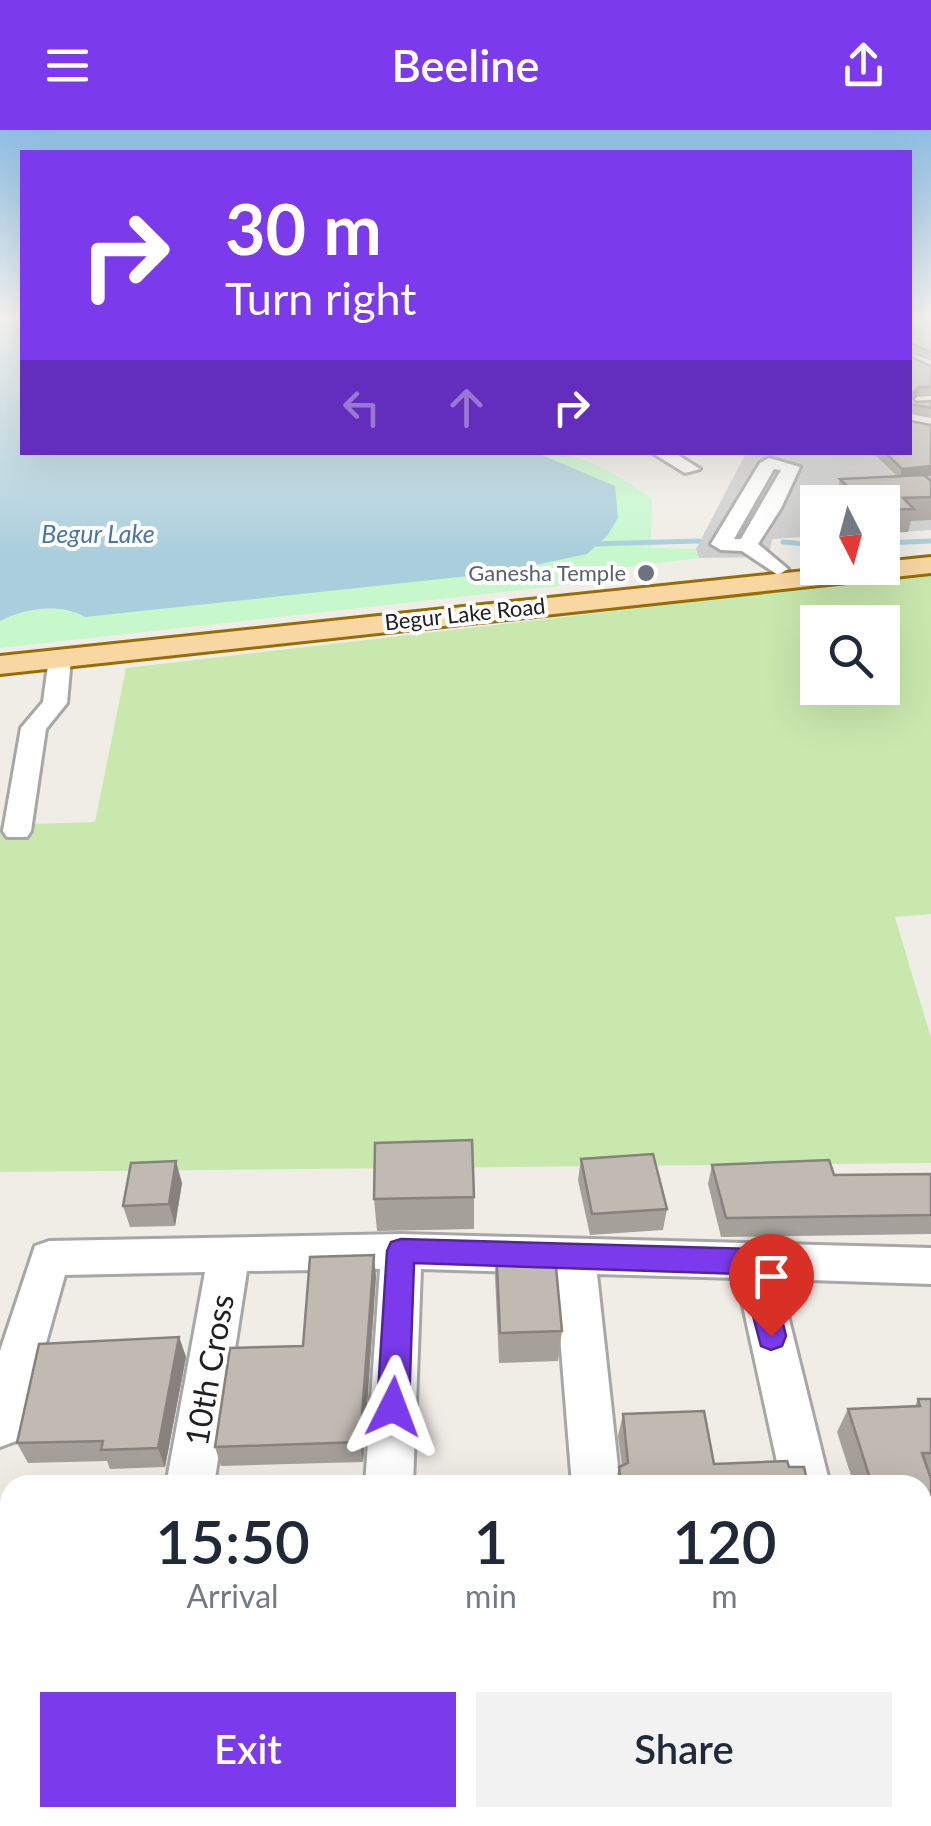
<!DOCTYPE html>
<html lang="en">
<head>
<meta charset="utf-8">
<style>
  body { margin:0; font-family:Lato,sans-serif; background:#f2f2f3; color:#1f2937; height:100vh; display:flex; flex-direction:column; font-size:38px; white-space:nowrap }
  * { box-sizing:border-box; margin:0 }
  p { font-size:32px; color:#747a83 }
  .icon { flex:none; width:55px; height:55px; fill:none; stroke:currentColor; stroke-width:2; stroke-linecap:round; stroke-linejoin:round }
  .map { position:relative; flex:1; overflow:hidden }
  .drawer { position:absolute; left:0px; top:1345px; width:932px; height:352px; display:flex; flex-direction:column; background:#fff; border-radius:30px 30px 0 0; box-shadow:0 10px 40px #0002 }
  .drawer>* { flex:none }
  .top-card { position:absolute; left:20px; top:20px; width:892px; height:305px; border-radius:0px; box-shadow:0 10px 40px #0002; background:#7c3aed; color:#fff; overflow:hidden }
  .needle { width:65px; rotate:174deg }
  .fabs { position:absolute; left:800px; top:355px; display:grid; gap:20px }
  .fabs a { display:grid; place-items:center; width:100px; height:100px; border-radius:0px; background:#fff; box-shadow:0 10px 40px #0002; font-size:50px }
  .pin { position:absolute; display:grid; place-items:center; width:85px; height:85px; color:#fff; margin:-102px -42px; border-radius:50% 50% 50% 0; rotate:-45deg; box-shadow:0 0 10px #0007 }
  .pin .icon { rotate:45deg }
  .me { position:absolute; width:110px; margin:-55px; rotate:3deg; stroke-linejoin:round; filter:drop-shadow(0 0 8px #0008) }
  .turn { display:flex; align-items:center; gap:35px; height:210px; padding:0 40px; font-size:45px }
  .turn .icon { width:130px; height:130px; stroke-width:2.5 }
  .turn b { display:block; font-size:70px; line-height:85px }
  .lanes { display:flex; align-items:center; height:95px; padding:0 40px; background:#0003; justify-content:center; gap:50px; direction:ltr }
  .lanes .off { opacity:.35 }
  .eta { display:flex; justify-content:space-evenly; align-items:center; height:170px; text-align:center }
  .eta b { font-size:60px; font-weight:600; line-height:70px }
  .button { display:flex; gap:20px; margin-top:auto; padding:20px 40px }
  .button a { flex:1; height:115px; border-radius:0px; background:#7c3aed; color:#fff; font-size:40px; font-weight:600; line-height:115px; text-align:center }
  .button a+a { background:#f2f2f3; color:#1f2937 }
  header { display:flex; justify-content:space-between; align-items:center; height:130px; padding:0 40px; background:#7c3aed; color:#fff; font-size:45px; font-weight:600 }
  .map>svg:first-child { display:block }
</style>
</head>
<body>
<header><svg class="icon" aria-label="menu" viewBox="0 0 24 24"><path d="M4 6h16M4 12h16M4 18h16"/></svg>Beeline<svg class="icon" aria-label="share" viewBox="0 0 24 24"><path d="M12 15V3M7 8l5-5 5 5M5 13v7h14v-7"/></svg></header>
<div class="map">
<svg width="931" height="1696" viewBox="0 0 931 1696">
  <rect width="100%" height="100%" fill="#f0ede7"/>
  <polygon fill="#cecece" points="931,299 931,400 883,403 882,372 818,372 817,406 772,409 769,427 699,428 696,419 746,323 910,322"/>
  <path fill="#c9e8ae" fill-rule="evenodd" d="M931 444V784L895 787 931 908V1033L0 1042V695L95 692 126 538ZM818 492H882V558H818Z"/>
  <path fill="#c6f8cc" d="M537 323C586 323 613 342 652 369L651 418 696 419 699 428 580 443 585 453 0 518V491C24 479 53 475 79 484L587 424 607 406 615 357Z"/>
  <path fill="#a9cedc" d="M0 188H22V322L537 323 615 356 618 388 607 406 587 424 497 443 85 487C59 473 26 478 0 491Z"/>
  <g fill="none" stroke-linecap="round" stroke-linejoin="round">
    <g stroke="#a9cedc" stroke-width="5">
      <polyline points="783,412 818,415"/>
      <polyline points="882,413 931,411"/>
      <polyline points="591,414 699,411"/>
    </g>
    <defs>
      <g id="minor">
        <polygon points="651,322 673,322 700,339 685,343"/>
        <path d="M769 328 800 337 781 378 758 414 788 439 778 445 742 421 721 420 711 414 760 333ZM774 339 781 340 741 409H734Z"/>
        <polygon points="60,521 71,528 67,573 46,599 31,701 27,707 7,707 3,701 21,598 43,572 49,528"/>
        <polygon points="401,1104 931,1118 931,1154 779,1149 830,1355 782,1355 737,1148 597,1144 620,1355 572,1355 555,1143 421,1139 413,1355 365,1355 380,1139 247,1141 214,1355 166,1355 205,1142 65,1145 23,1295 16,1311 0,1317 0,1221 35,1116 49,1111"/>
        <polygon points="104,1688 162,1688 160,1696 102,1696"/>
        <polygon points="343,1688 401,1688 400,1696 342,1696"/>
        <polygon points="597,1688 655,1688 656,1696 598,1696"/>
        <polygon points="854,1688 912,1688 914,1696 856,1696"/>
      </g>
      <polygon id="major" points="931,427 931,443 0,544 0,526 833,438 882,438 882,432"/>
    </defs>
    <use href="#minor" stroke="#a7a7a7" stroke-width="6"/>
    <use href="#major" stroke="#976d05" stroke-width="6"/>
    <use href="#minor" fill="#fff" fill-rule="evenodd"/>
    <use href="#major" fill="#f9d7a3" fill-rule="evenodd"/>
  </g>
  <g fill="#a6a09a">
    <polygon points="910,188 931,191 931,231 910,223 911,227 931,236 931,266 917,267 914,270 916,272 931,271 931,288 910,284"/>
    <polygon points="872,322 910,322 926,346 931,351 931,390 911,391 908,402 882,403 882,372 836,372 840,349 897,346"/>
    <polygon points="581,1029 667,1079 663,1100 590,1105 578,1050"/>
    <polygon points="712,1035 834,1045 931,1044 931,1104 721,1107 708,1054"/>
    <polygon points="182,1053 175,1096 130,1097 123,1076"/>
    <polygon points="474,1067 474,1099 377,1101 374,1069"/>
    <polygon points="496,1115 562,1201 558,1231 499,1233 495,1146"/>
    <polygon points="376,1146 363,1332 221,1336 215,1317 303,1216"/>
    <polygon points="179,1207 186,1227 165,1337 110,1339 107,1331 28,1333 17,1313"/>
    <polygon points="918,1269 931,1269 931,1344 929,1344 931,1349 931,1527 922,1527 922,1355 854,1355 837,1302 848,1279 915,1276"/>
    <polygon points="623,1284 714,1334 789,1337 808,1355 615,1355 619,1337 622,1336 618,1306"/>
    <polygon points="922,1587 931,1587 931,1687 926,1687 922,1674"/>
    <polygon points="760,1688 859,1688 861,1696 762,1696"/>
  </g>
  <g fill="#87827d">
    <polygon points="919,257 917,267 910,272 910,265"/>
    <polygon points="931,336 931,346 900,350 902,339"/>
    <polygon points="176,1031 182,1053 175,1096 169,1074"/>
    <polygon points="374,1125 376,1146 363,1332 360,1312"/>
    <polygon points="179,1207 186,1227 165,1337 158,1318"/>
    <polygon points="84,1688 97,1688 96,1696 82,1696"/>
    <polygon points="335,1688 339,1688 339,1696 334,1696"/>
  </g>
  <g fill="#c1bab3" stroke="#87827d" stroke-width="2.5">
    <polygon points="910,188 924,188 931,191 931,222 910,213"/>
    <polygon points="910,221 911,227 931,236 931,257 919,257 910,265"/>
    <polygon points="910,265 916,272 931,271 931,278 910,274"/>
    <polygon points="910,291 931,295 931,336 902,339 885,322 910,322"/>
    <polygon points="924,345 931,351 931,367 903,368 914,379 882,380 882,372 863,372 840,349"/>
    <polygon points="472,1010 474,1067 374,1069 375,1013"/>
    <polygon points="653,1024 667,1079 592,1084 581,1029"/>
    <polygon points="829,1030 834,1045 931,1044 931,1085 726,1088 712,1035"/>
    <polygon points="176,1031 169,1074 123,1076 131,1033"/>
    <polygon points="496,1115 554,1116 562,1201 500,1203"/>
    <polygon points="374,1125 360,1312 215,1317 230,1218 303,1216 310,1127"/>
    <polygon points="179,1207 158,1318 101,1320 103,1311 17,1313 39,1214"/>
    <polygon points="918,1269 931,1269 931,1323 922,1323 931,1349 931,1509 922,1509 922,1355 872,1355 848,1279 920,1276"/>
    <polygon points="704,1281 714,1334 787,1331 789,1337 804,1337 808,1355 621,1355 619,1337 628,1333 623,1284"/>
    <polygon points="922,1587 931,1587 931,1642 922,1612"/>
    <polygon points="0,1643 10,1643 10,1688 84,1688 82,1696 0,1696"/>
    <polygon points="234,1688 335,1688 334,1696 233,1696"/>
    <polygon points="414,1688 503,1688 504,1696 414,1696"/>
    <polygon points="774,1688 859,1688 861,1696 776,1696"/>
  </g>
  <linearGradient id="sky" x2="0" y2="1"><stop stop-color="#8fbee3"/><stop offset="0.44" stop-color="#f8f7f4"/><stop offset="1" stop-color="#f8f7f4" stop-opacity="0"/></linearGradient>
  <rect width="931" height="426" fill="url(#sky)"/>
  <polygon fill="#7c3aed" stroke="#51269a" stroke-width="2.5" points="401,1109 754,1119 764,1123 768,1132 786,1206 782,1216 771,1220 761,1216 742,1144 414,1133 409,1277 404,1288 393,1292 382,1288 377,1277 387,1121 391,1112"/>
  <circle fill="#6b7280" stroke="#fff" stroke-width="4" cx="646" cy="443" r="10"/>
  <g text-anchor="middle" stroke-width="8" stroke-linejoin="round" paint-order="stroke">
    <g font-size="22" fill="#5b616d" stroke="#fff" text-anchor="end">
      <text x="626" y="451">Ganesha Temple</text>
    </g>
    <g font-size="22" fill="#202020" stroke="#fff">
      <text transform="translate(465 484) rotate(-6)" y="8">Begur Lake Road</text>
    </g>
    <g font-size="25" font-style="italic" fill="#4b75a6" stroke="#fff">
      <text x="98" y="413">Begur Lake</text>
    </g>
    <g font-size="32" fill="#202020" stroke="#fff">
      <text transform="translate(210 1240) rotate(-80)" y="11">10th Cross</text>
    </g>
  </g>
</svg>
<div class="fabs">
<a><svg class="needle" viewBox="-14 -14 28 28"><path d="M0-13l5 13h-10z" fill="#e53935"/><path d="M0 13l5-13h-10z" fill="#747a83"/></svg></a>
<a><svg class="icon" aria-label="search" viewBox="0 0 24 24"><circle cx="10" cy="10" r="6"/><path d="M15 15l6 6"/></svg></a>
</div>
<div class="pin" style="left:771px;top:1206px;background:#d93025"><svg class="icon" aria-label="arrive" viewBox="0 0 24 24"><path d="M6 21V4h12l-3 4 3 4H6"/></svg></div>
<svg class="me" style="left:393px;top:1277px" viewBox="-20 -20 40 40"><path d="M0-17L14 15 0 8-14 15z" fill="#7c3aed" stroke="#fff" stroke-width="4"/></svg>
<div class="top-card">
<div class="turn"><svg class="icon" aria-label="right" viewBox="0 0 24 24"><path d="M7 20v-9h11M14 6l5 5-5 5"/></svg><div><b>30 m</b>Turn right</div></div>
<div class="lanes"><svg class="icon off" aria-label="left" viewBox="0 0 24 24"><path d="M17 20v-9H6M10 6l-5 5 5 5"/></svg><svg class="icon off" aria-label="ahead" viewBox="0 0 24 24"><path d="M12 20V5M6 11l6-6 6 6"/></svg><svg class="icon" aria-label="right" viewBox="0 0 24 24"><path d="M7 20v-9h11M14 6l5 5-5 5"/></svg></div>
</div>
<section class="drawer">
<div class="eta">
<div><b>15:50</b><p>Arrival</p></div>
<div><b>1</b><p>min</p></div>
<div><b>120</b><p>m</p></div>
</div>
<div class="button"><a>Exit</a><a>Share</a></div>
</section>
</div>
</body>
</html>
